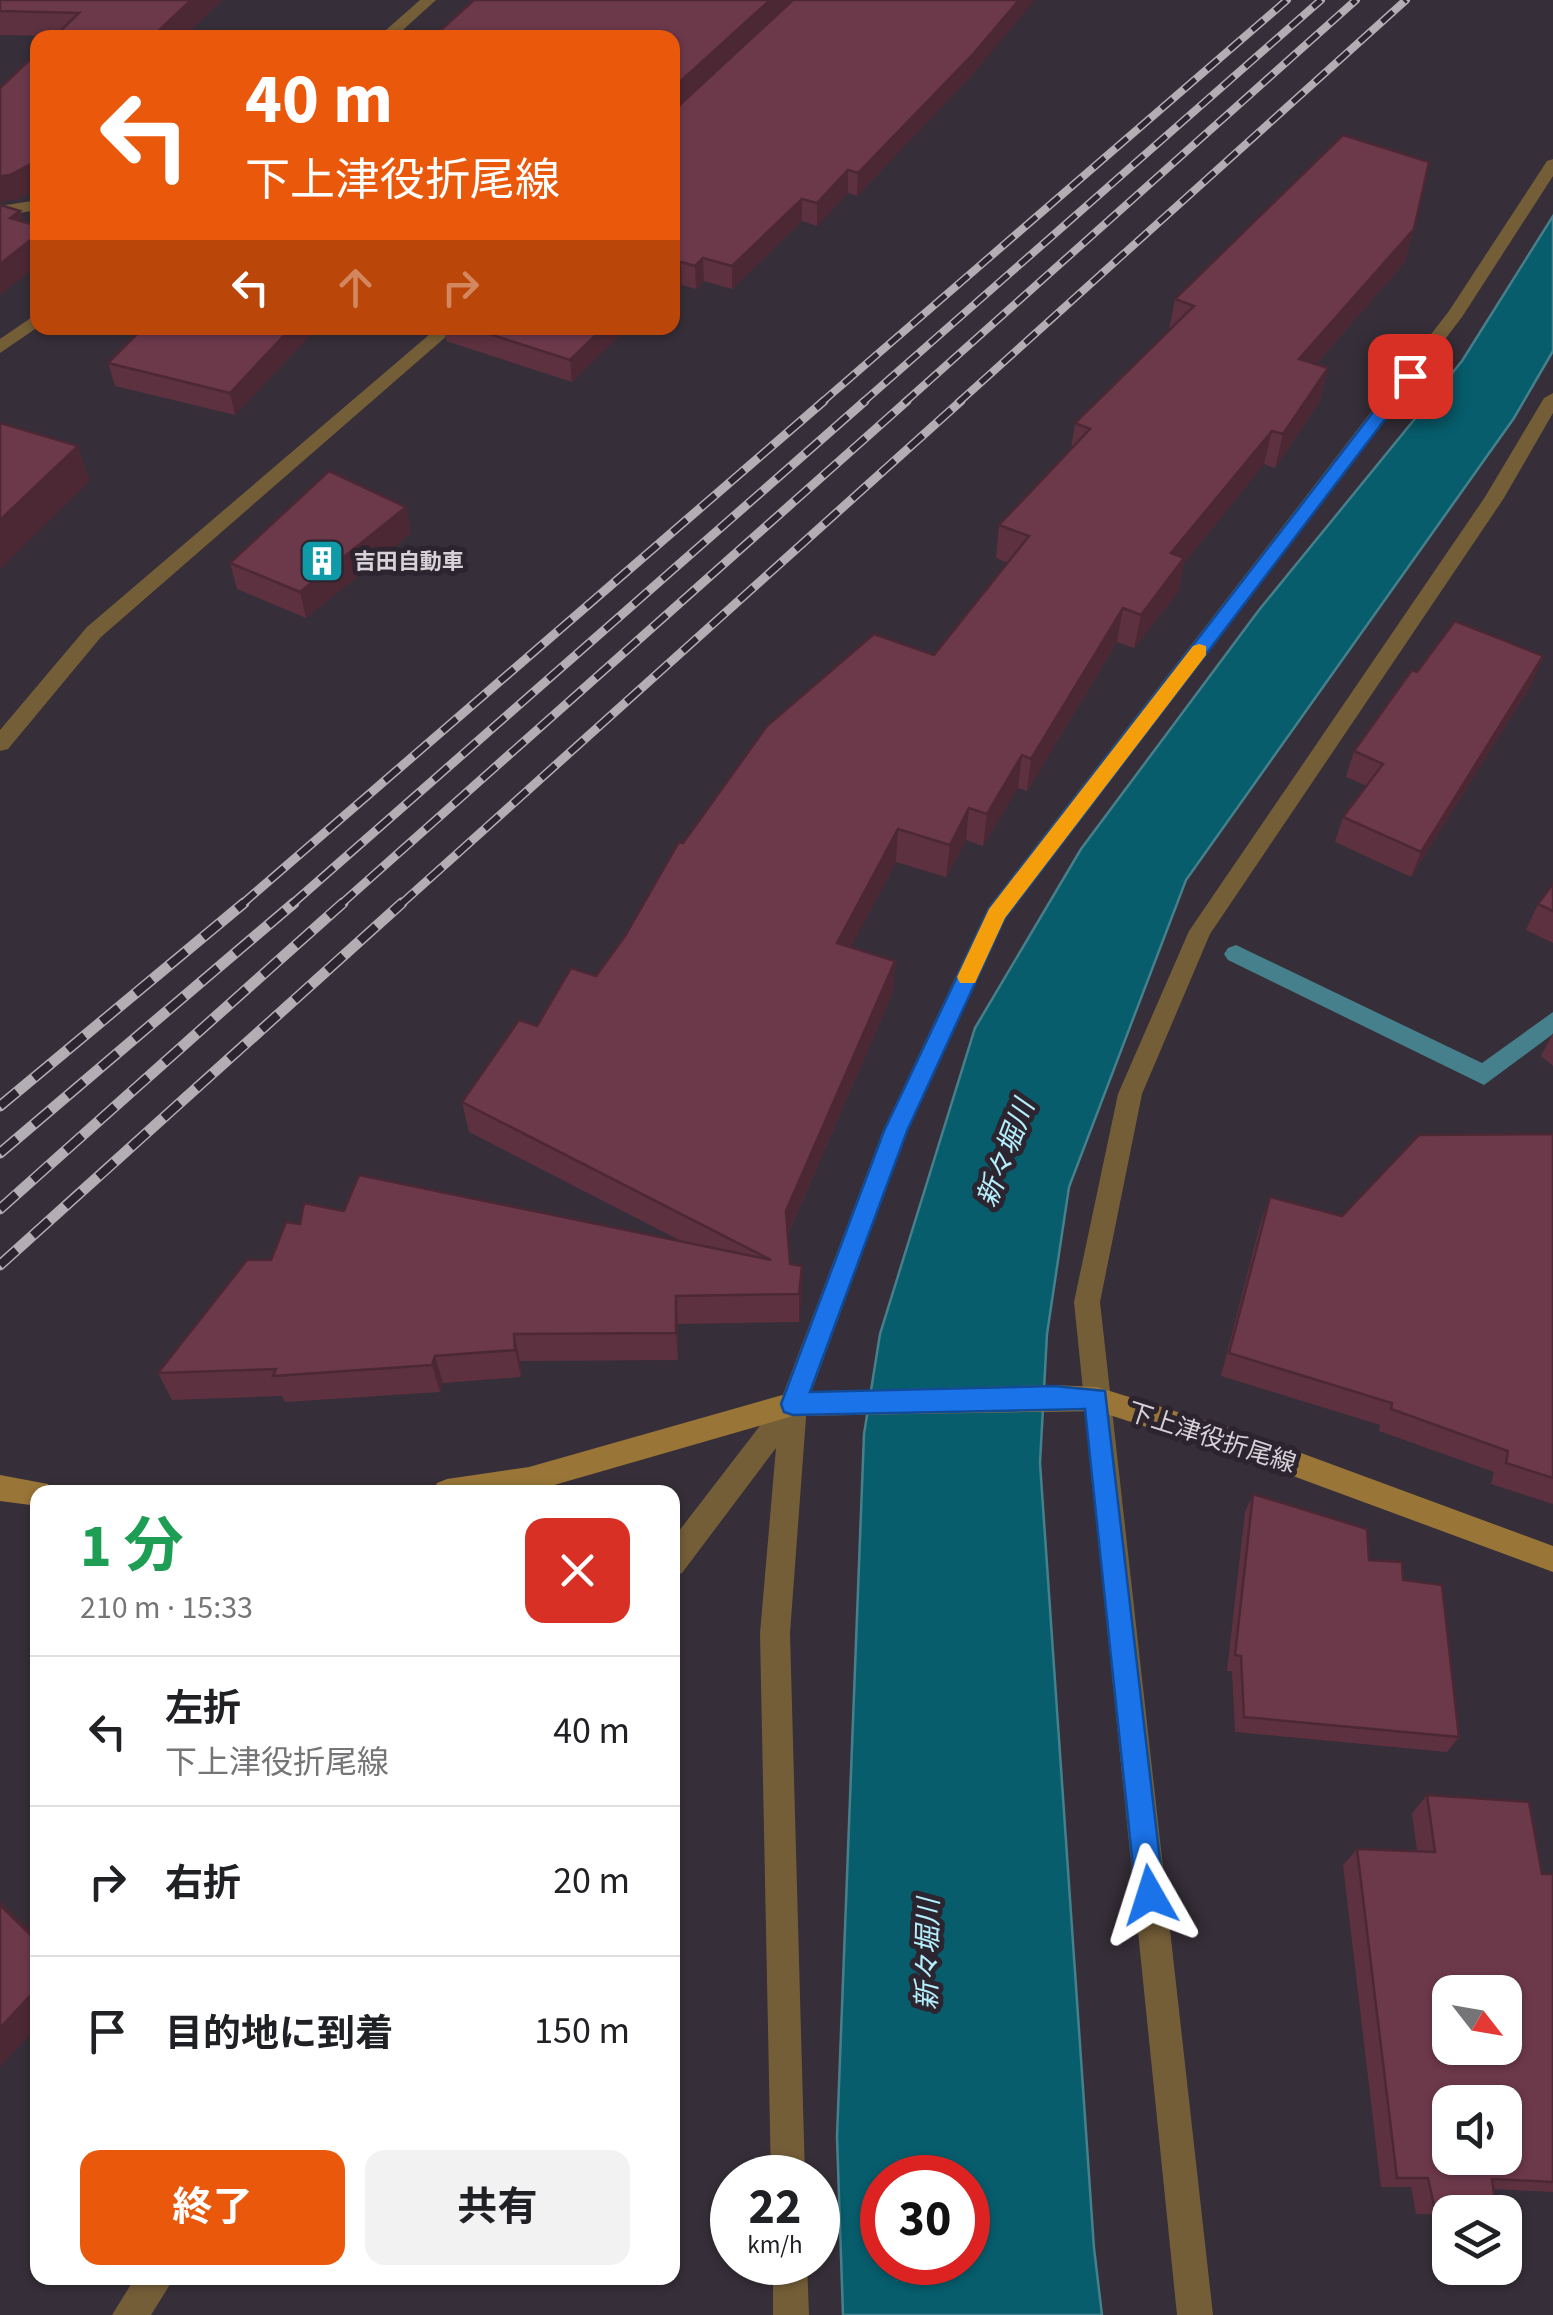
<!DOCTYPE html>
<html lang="ja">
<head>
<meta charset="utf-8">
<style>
  body { margin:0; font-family:"Source Sans 3","Noto Sans JP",sans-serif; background:#f2f2f2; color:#202124; height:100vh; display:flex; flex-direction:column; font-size:38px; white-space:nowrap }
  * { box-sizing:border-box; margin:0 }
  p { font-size:32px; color:#757577 }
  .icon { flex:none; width:55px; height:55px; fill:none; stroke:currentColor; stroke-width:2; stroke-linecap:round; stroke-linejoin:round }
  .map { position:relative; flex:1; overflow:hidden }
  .panel { position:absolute; left:30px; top:1485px; width:650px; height:800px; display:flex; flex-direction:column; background:#fff; border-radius:20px; box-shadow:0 2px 8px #0004 }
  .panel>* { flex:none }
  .hud { position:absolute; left:30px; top:30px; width:650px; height:305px; border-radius:20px; box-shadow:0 2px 8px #0004; background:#ea580c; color:#fff; overflow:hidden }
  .needle { width:65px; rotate:121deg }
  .controls { position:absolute; left:1432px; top:1975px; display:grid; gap:20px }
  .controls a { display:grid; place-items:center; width:90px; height:90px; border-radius:20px; background:#fff; box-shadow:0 2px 8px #0004; font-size:50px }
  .speed { position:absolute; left:710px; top:2155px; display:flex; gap:20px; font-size:50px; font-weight:700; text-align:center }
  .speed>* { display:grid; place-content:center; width:130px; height:130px; border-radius:50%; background:#fff; box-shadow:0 2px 8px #0004; line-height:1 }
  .speed small { font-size:25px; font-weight:400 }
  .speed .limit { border:15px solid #d22; background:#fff; color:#111 }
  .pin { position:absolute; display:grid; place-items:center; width:85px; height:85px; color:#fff; margin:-42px; border-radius:20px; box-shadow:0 5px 15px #0006 }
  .me { position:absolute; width:110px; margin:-55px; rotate:354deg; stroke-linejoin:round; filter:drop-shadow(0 0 8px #0008) }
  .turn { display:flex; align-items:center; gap:35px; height:210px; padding:0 50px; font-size:45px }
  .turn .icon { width:130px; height:130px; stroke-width:2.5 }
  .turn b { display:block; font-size:70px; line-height:85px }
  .lanes { display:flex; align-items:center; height:95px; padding:0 50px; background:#0003; justify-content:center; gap:50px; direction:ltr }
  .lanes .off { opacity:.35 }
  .round { display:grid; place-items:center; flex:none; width:105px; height:105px; border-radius:20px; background:#f2f2f2 }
  .overview { display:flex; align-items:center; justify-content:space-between; height:170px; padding:0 50px }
  h1 { font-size:60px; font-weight:700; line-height:75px; color:#1e9e55 }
  .button { display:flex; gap:20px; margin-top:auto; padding:20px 50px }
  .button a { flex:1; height:115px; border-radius:20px; background:#ea580c; color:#fff; font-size:40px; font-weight:700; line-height:115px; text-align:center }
  .button a+a { background:#f2f2f2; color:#202124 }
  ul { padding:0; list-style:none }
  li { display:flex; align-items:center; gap:30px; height:150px; padding:0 50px; border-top:2px solid #e0e0e0 }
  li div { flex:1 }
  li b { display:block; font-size:38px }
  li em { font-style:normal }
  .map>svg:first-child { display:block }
</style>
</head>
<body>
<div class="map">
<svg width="1553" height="2315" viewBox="0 0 1553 2315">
  <rect width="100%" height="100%" fill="#362e38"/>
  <path fill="#075d6c" stroke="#45808c" stroke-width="2.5" fill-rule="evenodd" d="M1553 216V351L1514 418 1186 880 1069 1187 1047 1334 1040 1463 1094 2248 1102 2315H843L837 2137 864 1434 880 1334 975 1028 1081 849 1259 610 1462 361ZM882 2178H968V2262H882Z"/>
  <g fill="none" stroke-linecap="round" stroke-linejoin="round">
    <polygon fill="#45808c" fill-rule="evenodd" points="1236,945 1482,1063 1553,1012 1553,1034 1484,1085 1228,960 1224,954 1228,948"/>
    <polygon fill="#745e38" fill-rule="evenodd" points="38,313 38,327 0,353 0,339"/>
    <g fill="#745e38" fill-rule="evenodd">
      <polygon points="420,0 436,0 394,38 377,38"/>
      <polygon points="1553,159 1553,176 1462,317 1005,918 907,1131 807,1404 790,1633 805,2178 771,2178 760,1633 776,1448 682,1573 672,1576 672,1540 782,1397 883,1131 988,908 1449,311 1547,161"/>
      <polygon points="38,200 38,210 0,216 0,206"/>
      <polygon points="437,328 456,328 101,637 8,749 0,751 0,730 87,627"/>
      <polygon points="1553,393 1553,413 1504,498 1210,934 1142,1094 1100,1302 1213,2315 1177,2315 1074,1302 1118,1094 1189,931 1485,497 1544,398"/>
      <polygon points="773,2262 807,2262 809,2315 773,2315"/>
      <polygon points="135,2278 174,2278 151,2315 112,2315"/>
    </g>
    <g fill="#997637" fill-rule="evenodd">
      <polygon points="1053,1385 1097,1387 1255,1436 1553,1546 1553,1572 1255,1462 1097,1411 793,1416 530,1492 433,1492 437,1483 447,1479 529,1467 793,1392"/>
      <polygon points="0,1475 48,1484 52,1492 38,1492 38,1506 0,1501"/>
    </g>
    <defs>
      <g id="rail-far2">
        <polyline points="821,403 1287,0"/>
        <polyline points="862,403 1321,0"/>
        <polyline points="904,403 1356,0"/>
        <polyline points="958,403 1406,0"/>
      </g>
      <g id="rail-far1">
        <polyline points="241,905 824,401"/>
        <polyline points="291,905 865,401"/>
        <polyline points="340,905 907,401"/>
        <polyline points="400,905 961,401"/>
      </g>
      <g id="rail">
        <polyline points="0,1106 244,903"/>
        <polyline points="0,1153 294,903"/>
        <polyline points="0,1209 343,903"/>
        <polyline points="0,1265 402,903"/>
      </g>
    </defs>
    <use href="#rail-far2" stroke="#b3adb4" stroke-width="8"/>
    <use href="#rail-far1" stroke="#b3adb4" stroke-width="9"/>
    <use href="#rail" stroke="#b3adb4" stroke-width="11"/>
    <use href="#rail-far2" stroke="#2c242e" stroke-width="5" stroke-dasharray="15" stroke-linecap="butt"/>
    <use href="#rail-far1" stroke="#2c242e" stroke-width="6" stroke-dasharray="19" stroke-linecap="butt"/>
    <use href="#rail" stroke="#2c242e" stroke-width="8" stroke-dasharray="22" stroke-linecap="butt"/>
  </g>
  <g fill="#5d3140">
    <polygon points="0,0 222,0 182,38 53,38 55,36 0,35"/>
    <polygon points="972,75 857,196 848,193 817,226 802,221 732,289 704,281 696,289 682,285 672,293 672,112"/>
    <polygon points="1405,262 1316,364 1328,368 1319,402 1275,468 1264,464 1184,563 1178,592 1134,648 1117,642 1027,791 1018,788 983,846 966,840 946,877 896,862 850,947 895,961 893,992 788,1234 790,1264 802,1266 799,1322 678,1324 678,1360 520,1361 521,1377 443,1383 440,1392 285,1402 282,1396 172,1400 158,1373 271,1260 300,1224 344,1211 681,1241 469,1132 462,1102 537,1026 596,976 625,936 683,843 934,655 1007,563 996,558 999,525 1071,449 1075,423 1169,330 1175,299"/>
    <polygon points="317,328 235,415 115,386 108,363"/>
    <polygon points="404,328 433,328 424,334"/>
    <polygon points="444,328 627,328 572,382 446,341"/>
    <polygon points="406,507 411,533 306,618 237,589 230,563"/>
    <polygon points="1417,672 1533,682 1411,877 1335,842 1343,817 1367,786 1346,777 1354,751"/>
    <polygon points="1553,884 1553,943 1526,930 1538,904"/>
    <polygon points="1553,1033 1553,1066 1541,1056"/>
    <polygon points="1553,1134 1553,1504 1491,1484 1494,1472 1379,1431 1380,1425 1221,1376 1261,1221 1270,1197 1342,1216"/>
    <polygon points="1253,1494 1403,1580 1459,1737 1447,1752 1235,1732 1232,1671 1227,1671 1245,1512"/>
    <polygon points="1427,1795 1542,1874 1553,1874 1553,2192 1493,2189 1496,2207 1484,2212 1450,2212 1450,2215 1416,2214 1411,2187 1381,2187 1343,1865 1357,1849 1417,1851 1412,1813"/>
  </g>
  <g fill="#4c2834">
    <polygon points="191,0 222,0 182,38 151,38"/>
    <polygon points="770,0 793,0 672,112 672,89"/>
    <polygon points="1019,0 1035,0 972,75 857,196 858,173"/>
    <polygon points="38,160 38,189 18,199 0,202 0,176"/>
    <polygon points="848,170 848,193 817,226 817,203"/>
    <polygon points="802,199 802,221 732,289 732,266"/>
    <polygon points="20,211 28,235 10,218"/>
    <polygon points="1414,229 1405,262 1291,392 1299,359"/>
    <polygon points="38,234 38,265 0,295 0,264"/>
    <polygon points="703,258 704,281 696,289 695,266"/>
    <polygon points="681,262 682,285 673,294 672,271"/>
    <polygon points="291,328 317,328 235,415 230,393"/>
    <polygon points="423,328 433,328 424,334"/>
    <polygon points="603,328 627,328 572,382 570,360"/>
    <polygon points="1328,368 1319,402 1275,468 1283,434"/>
    <polygon points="1272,431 1264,464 1184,563 1178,592 1134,648 1141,615 1171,553"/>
    <polygon points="78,446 90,481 0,569 0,520"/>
    <polygon points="406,507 411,533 306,618 300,592"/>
    <polygon points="1123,608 1117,642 1027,791 1031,759"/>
    <polygon points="1543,656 1533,682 1411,877 1421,852"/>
    <polygon points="1022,755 1018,788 983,846 987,814"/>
    <polygon points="969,808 966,840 946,877 950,845"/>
    <polygon points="898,829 896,862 836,975 837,943"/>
    <polygon points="895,961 893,992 785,1240 786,1211"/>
    <polygon points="802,1266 802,1294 799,1322 799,1294"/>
    <polygon points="676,1296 678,1324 678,1360 676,1333"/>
    <polygon points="514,1334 520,1361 521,1377 515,1350"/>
    <polygon points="435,1356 443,1383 440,1392 432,1365"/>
    <polygon points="0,1901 38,1938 38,1942 0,1905"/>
    <polygon points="38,1987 38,2026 0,2067 0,2028"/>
  </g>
  <g fill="#6c394b" stroke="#4c2834" stroke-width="2.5" fill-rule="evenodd">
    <polygon points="0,0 191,0 151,38 53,38 79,13 0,11"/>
    <polygon points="474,0 770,0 672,89 672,38 432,38"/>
    <polygon points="793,0 1019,0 974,53 858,173 848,170 817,203 802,199 732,266 703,258 695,266 681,262 672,271 672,112"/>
    <polygon points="38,52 38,160 10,175 0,176 0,88"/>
    <polygon points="1343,135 1429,162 1414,229 1299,359 1328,368 1283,434 1272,431 1171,553 1184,558 1141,615 1123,608 1031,759 1022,755 987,814 969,808 950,845 898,829 837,943 895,961 786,1211 790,1264 802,1266 799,1294 676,1296 676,1333 514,1334 515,1350 435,1356 432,1365 273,1376 276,1369 158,1373 247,1260 271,1260 286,1222 300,1224 304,1203 344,1211 359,1175 771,1260 462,1102 519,1020 537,1026 571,968 596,976 625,936 679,842 683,843 767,726 874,634 934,655 1029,536 999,525 1090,429 1075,423 1194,306 1175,299"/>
    <polygon points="0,205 20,211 10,218 38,226 38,234 0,264"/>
    <polygon points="143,328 291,328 230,393 108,363"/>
    <polygon points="471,328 603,328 570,360"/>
    <polygon points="0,423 78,446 0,520"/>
    <polygon points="329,471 406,507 300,592 230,563"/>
    <polygon points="1455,621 1543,656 1421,852 1343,817 1383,764 1354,751 1412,670 1417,672"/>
    <polygon points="1553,884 1553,911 1538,904"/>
    <polygon points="1553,1134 1553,1478 1506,1463 1508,1451 1391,1409 1392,1403 1229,1353 1270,1197 1342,1216 1419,1135"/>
    <polygon points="1253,1494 1367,1529 1369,1560 1402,1562 1403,1580 1442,1585 1459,1737 1244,1717 1241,1656 1235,1655"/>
    <path d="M1427 1795 1529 1802 1542 1874H1553V2182L1492 2179 1496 2207 1434 2206 1428 2178H1397L1357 1849 1435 1852ZM1450 1992H1505V2048H1450ZM1450 2102H1505V2158H1450Z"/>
    <polygon points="0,1905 38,1942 38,1987 0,2028"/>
  </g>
  <polygon fill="#1a73e8" stroke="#114b97" stroke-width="2.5" points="1404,372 1418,376 1005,918 907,1131 810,1392 1054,1386 1105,1391 1164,1895 1160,1905 1150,1910 1140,1905 1136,1895 1085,1409 793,1415 784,1412 781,1404 884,1131 989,909"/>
  <polygon fill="#f59e0b" points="1199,644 1206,646 1206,655 1005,918 975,983 960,983 957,977 989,909 1193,646"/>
  <defs>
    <symbol id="building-square" viewBox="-11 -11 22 22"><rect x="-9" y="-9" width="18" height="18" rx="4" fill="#0f9aa8" stroke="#2c242e"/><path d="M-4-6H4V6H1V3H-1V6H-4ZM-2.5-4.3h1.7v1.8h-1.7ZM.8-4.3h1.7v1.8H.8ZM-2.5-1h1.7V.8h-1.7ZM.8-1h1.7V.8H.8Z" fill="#fff"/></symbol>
  </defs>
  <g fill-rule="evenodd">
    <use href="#building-square" x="297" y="536" width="50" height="50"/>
  </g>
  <g text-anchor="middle" stroke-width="10" stroke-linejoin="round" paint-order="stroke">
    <g font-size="22" font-weight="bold" fill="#d7d2d8" stroke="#2c242e" text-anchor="start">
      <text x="354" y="569">吉田自動車</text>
    </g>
    <g font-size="25" fill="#d7d2d8" stroke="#2c242e">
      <text transform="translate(1212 1437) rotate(18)" y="9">下上津役折尾線</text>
    </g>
    <g font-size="28" font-style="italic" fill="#b3effc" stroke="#2c242e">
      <text transform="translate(1005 1153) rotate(-69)" y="10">新々堀川</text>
      <text transform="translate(927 1954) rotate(-89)" y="10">新々堀川</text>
    </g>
  </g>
</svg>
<div class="controls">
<a><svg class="needle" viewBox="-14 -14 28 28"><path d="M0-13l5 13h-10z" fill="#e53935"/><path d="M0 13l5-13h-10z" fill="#757577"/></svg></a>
<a><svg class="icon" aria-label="sound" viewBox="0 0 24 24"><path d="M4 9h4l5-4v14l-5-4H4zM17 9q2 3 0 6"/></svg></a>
<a><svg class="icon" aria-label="layers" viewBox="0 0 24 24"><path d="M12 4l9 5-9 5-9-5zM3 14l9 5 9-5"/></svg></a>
</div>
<div class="speed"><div>22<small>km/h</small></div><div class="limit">30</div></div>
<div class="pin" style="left:1410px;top:376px;background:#d93025"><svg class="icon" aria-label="arrive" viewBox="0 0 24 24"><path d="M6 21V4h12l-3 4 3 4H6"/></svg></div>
<svg class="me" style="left:1150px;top:1895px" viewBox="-20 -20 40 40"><path d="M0-17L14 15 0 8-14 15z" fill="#1a73e8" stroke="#fff" stroke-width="4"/></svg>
<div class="hud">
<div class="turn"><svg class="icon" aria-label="left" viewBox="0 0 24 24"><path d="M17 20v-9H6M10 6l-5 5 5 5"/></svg><div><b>40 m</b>下上津役折尾線</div></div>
<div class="lanes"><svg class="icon" aria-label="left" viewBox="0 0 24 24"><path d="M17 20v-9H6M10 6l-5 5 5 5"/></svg><svg class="icon off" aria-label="ahead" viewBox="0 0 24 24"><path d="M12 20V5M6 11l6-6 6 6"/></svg><svg class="icon off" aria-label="right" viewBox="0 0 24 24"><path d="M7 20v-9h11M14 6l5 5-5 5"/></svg></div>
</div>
<section class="panel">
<div class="overview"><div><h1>1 分</h1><p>210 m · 15:33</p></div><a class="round" style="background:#d93025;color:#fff"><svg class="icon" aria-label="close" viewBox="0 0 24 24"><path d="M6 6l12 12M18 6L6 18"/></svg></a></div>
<ul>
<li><svg class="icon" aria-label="left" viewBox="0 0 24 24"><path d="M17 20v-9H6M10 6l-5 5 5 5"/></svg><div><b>左折</b><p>下上津役折尾線</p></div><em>40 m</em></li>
<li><svg class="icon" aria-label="right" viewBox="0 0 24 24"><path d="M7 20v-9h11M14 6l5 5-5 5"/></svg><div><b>右折</b></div><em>20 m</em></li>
<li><svg class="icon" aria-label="arrive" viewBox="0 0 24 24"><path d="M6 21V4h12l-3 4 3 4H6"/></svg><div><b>目的地に到着</b></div><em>150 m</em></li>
</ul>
<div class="button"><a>終了</a><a>共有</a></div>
</section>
</div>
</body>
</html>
